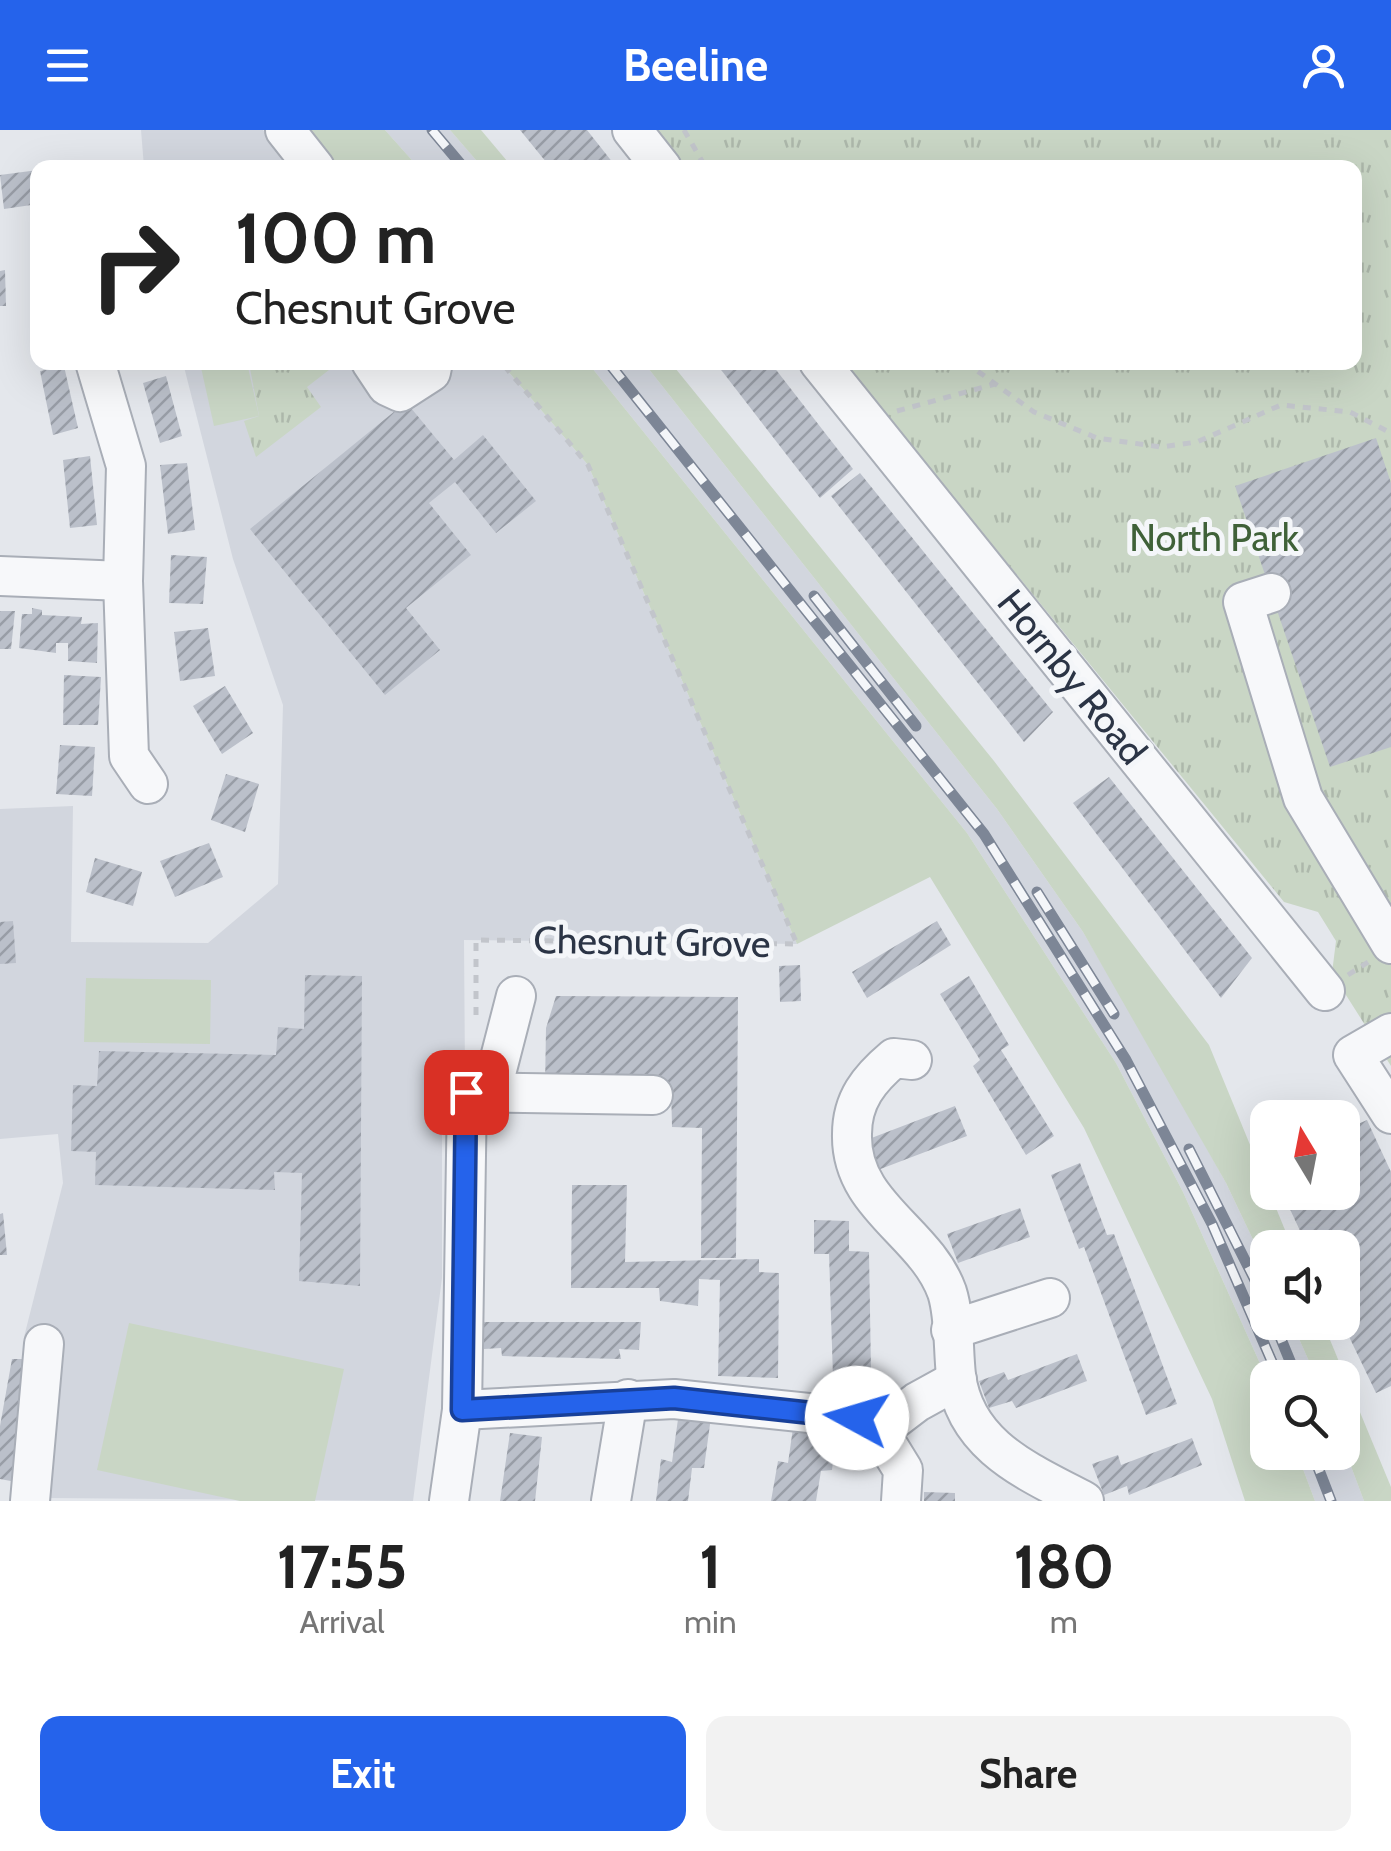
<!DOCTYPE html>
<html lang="en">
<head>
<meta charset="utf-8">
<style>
  body { margin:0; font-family:Cabin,sans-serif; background:#f2f2f2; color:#222; height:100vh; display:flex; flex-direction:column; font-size:38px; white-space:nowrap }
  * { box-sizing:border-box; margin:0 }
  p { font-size:32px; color:#767676 }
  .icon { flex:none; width:55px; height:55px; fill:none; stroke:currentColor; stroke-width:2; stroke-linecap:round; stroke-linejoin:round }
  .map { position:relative; height:1371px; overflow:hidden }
  .drawer { display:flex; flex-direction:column; background:#fff; flex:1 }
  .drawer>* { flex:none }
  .guide { position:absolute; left:30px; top:30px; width:1332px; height:210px; border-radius:20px; box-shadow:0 10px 40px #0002; background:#fff; color:#222; overflow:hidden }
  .needle { width:65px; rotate:350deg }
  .tools { position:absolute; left:1250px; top:970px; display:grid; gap:20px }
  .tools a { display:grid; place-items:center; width:110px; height:110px; border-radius:20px; background:#fff; box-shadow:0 10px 40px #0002; font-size:50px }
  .pin { position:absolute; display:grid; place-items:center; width:85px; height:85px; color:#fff; margin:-42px; border-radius:20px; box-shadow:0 5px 15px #0006 }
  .me { position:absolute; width:110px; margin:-55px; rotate:276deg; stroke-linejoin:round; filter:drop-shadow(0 0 8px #0008) }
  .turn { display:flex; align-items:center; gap:35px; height:210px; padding:0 40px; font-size:45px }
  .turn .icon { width:130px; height:130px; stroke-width:2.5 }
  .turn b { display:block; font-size:70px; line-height:85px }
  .eta { display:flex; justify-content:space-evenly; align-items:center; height:170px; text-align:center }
  .eta b { font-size:60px; font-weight:800; line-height:70px }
  .cta { display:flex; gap:20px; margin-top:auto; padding:20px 40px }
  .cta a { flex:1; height:115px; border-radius:20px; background:#2563eb; color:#fff; font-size:40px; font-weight:800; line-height:115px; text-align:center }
  .cta a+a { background:#f2f2f2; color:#222 }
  header { display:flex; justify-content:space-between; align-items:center; height:130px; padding:0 40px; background:#2563eb; color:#fff; font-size:45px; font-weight:800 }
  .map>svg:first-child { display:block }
</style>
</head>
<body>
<header><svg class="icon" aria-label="menu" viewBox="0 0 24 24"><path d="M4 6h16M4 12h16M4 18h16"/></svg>Beeline<svg class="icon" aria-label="person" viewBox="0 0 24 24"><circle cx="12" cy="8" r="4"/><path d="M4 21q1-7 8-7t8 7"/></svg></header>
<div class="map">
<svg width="1391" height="1371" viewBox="0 0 1391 1371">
  <defs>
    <pattern id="park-tufts" width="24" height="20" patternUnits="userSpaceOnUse" patternTransform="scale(2.5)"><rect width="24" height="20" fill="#c9d6c5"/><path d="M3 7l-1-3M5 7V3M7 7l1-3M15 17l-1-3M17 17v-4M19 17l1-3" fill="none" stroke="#adb8ab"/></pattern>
    <pattern id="building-hatch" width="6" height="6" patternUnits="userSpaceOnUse" patternTransform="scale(2.5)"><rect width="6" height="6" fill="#bbc0ca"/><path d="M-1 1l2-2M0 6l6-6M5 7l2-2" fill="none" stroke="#989da6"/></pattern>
  </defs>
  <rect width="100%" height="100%" fill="#e4e7ec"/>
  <g fill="#d2d6de">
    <polygon points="141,0 263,0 291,37 144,37"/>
    <polygon points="385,0 450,0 482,37 418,37"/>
    <polygon points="183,233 501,233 588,335 797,814 464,810 465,945 442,945 442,1148 413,1371 49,1368 59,1213 24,1207 63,1053 58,1004 0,1009 0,679 73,676 71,812 208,813 278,754 283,575 233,429"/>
    <polygon points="588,233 644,233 997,679 1083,802 1150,916 1226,1053 1267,1139 1268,1192 1292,1193 1316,1247 1267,1249 1183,1062 1116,933 967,703"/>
    <polygon points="1343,1315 1364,1371 1315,1371 1297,1323 1342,1322"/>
  </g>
  <g fill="#c9d6c5">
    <polygon points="308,0 385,0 418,37 339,37"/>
    <polygon points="450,0 481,0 512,37 482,37"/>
    <polygon points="200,233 247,233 259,286 214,296"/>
    <polygon points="501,233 588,233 967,703 1116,933 1183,1062 1267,1249 1268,1322 1297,1323 1315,1371 1245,1371 1212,1269 1084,998 930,747 797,814 588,335"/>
    <polygon points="644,233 671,233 994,631 1209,915 1292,1117 1268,1118 1267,1139 1226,1053 1083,802 997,679"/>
    <polygon points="86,848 211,850 210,914 84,912"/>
    <polygon points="129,1193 344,1239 315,1371 240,1371 97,1340"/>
    <polygon points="1292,1193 1323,1193 1391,1357 1391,1371 1364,1371 1343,1315 1342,1248 1316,1247"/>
  </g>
  <g fill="url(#park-tufts)">
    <polygon points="655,0 1391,0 1391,936 1332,843 1336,811 1318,782 1284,772 844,233 1355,232 1355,38 686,37"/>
    <polygon points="249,233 338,233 307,257 321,277 256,327 244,291 259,286"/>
  </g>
  <g fill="url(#building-hatch)">
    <polygon points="520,0 587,0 617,38 551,38"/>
    <polygon points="38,40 38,74 4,79 0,45"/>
    <polygon points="5,140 6,176 0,176 0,141"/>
    <polygon points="715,232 770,232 853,339 820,368"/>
    <polygon points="64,236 78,298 53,305 40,241"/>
    <polygon points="166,246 182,306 160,313 143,253"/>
    <polygon points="406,272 454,330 483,305 536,371 496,403 455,352 429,373 471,425 406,478 440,520 385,565 250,399"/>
    <polygon points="1376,308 1391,353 1391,617 1330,637 1235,356"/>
    <polygon points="90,326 97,395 70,398 63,330"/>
    <polygon points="187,333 195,400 168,404 160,335"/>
    <polygon points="860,343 1053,582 1024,612 831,366"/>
    <polygon points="171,425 207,427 203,474 169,473"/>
    <polygon points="32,478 42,480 42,485 82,487 81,494 98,493 97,533 68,531 68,513 56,513 56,523 19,518 22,484 32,484"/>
    <polygon points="0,481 15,481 11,519 0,519"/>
    <polygon points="208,498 215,546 180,551 174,502"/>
    <polygon points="64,545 101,547 98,595 63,595"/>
    <polygon points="225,556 253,603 222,624 193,576"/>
    <polygon points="60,615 95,617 92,666 56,664"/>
    <polygon points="226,644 259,654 245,702 211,690"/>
    <polygon points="1109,647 1252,828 1221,868 1073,673"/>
    <polygon points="209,713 223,747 175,767 160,731"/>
    <polygon points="95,728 142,742 133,776 86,762"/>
    <polygon points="13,791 16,833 0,834 0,792"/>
    <polygon points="937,791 951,815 867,868 852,842"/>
    <polygon points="800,835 801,871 780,872 779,836"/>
    <polygon points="305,845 362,846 360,1156 299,1151 302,1043 274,1042 275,1060 95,1055 96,1022 71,1021 73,955 97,956 99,921 276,925 278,897 304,899"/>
    <polygon points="969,846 1009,915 1001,920 1054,1006 1026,1025 973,936 980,930 940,864"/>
    <polygon points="556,866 738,867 736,1128 701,1128 702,998 672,997 671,956 545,957 546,898"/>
    <polygon points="955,976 967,1006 870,1043 861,1012"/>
    <polygon points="1367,990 1391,1042 1391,1256 1376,1263 1342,1192 1342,1118 1308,1118 1282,1062 1342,1062 1342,1001"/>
    <polygon points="1080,1033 1107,1105 1114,1104 1177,1274 1146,1285 1084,1117 1079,1119 1051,1045"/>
    <polygon points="572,1055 627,1055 625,1132 759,1129 759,1142 779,1143 778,1248 718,1246 720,1150 699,1149 698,1176 660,1171 659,1158 571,1158"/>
    <polygon points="1020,1078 1030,1107 958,1133 947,1104"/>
    <polygon points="3,1083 7,1125 0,1125 0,1084"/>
    <polygon points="814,1090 849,1091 849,1121 869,1122 871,1240 867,1241 867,1254 837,1253 839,1246 833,1247 829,1124 814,1124"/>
    <polygon points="483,1192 641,1192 639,1220 619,1219 621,1229 502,1226 501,1218 484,1219"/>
    <polygon points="1077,1224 1087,1251 1016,1278 1012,1271 989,1278 979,1251 1004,1242 1008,1250"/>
    <polygon points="12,1229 26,1229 16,1352 0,1349 0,1296"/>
    <polygon points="679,1282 711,1287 704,1338 692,1338 688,1371 656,1371 661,1329 672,1332"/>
    <polygon points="794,1291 837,1298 832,1340 821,1341 816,1371 771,1371 778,1331 788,1333"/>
    <polygon points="510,1303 542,1307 535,1371 500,1371"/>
    <polygon points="1192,1308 1202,1335 1129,1365 1127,1356 1104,1365 1092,1334 1118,1325 1121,1335"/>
    <polygon points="924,1362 955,1363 955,1371 924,1371"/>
  </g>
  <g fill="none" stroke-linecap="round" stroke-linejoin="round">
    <defs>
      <g id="minor">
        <polyline points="285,0 315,38"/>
        <polyline points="632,0 662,38"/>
        <polyline points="95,232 126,336 123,451 129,626 148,654"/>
        <polyline points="371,232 387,256 400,262 431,242 433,232"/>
        <polyline points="819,232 1325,861"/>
        <polyline points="0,446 123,451"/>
        <polyline points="1271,463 1243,472 1303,668 1391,814"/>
        <polyline points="1391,903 1353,925 1391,984"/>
        <path d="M912 930 894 928C869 949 852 970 852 1004 850 1076 925 1101 947 1162 955 1187 953 1220 956 1245 965 1316 1027 1341 1084 1371"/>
        <polyline points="491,963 516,866"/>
        <polyline points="951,1200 1050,1168"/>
        <polyline points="462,1280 674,1269 857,1288 887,1314 903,1340 901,1371"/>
        <polyline points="875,1304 917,1272 957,1250"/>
        <polyline points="30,1371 44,1214"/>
        <polyline points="449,1371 462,1280 467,962 653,965"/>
        <polyline points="611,1371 628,1269"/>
      </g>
    </defs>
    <use href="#minor" stroke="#a9aeb7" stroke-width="42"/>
    <g stroke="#c2c5cb" stroke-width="5" stroke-dasharray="8 8" stroke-linecap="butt">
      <polyline points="684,0 706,38"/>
      <polyline points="965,232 1034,282 1097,308 1161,317 1197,312 1281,275 1350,282 1391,303"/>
      <polyline points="897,281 995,254"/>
      <polyline points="1348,845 1368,832"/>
      <polyline points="476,885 476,810 797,814 588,335 501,232"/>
    </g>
    <use href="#minor" stroke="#f7f8fa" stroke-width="38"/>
    <defs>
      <g id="rail">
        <polyline points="432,0 464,38"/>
        <polyline points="608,232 984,704 1126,930 1212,1094 1279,1248"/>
        <polyline points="814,466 916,596"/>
        <polyline points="1037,762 1114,884"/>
        <polyline points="1189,1019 1268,1176"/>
        <polyline points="1274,1192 1297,1248"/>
        <polyline points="1312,1322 1331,1371"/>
      </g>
    </defs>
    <use href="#rail" stroke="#7d8696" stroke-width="11"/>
    <use href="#rail" stroke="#f4f6f9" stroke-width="8" stroke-dasharray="22" stroke-linecap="butt"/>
  </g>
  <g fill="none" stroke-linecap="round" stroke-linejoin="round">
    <defs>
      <polyline id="route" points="466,962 462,1280 674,1268 857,1288"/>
    </defs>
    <use href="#route" stroke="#184099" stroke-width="25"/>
    <use href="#route" stroke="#2563eb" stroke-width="18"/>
  </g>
  <g text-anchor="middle" stroke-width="10" stroke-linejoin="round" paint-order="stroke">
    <g font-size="38" fill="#3f6138" stroke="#f4f6f9">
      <text x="1214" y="421">North Park</text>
    </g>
    <g font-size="38" fill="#2b3445" stroke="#f4f6f9">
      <text transform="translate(1072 547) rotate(51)" y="13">Hornby Road</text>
      <text transform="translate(652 812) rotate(1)" y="13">Chesnut Grove</text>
    </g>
  </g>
</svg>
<div class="tools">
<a><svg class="needle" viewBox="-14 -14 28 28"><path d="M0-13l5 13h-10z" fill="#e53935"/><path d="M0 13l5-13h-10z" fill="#767676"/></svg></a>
<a><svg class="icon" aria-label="sound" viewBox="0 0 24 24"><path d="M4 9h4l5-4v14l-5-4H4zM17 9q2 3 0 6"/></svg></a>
<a><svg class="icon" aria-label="search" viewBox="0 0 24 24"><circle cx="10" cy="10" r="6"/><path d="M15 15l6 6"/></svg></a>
</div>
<div class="pin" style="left:466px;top:962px;background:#d93025"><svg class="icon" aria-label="arrive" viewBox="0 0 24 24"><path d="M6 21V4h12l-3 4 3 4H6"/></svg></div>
<svg class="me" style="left:857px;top:1288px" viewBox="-20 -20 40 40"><circle r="19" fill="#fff"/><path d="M0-13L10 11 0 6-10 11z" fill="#2563eb"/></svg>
<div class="guide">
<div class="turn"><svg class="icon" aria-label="right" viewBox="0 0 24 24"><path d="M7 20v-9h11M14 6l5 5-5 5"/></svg><div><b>100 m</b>Chesnut Grove</div></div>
</div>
</div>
<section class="drawer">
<div class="eta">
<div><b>17:55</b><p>Arrival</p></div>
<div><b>1</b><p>min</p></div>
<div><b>180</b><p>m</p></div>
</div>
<div class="cta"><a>Exit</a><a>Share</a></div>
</section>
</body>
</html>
